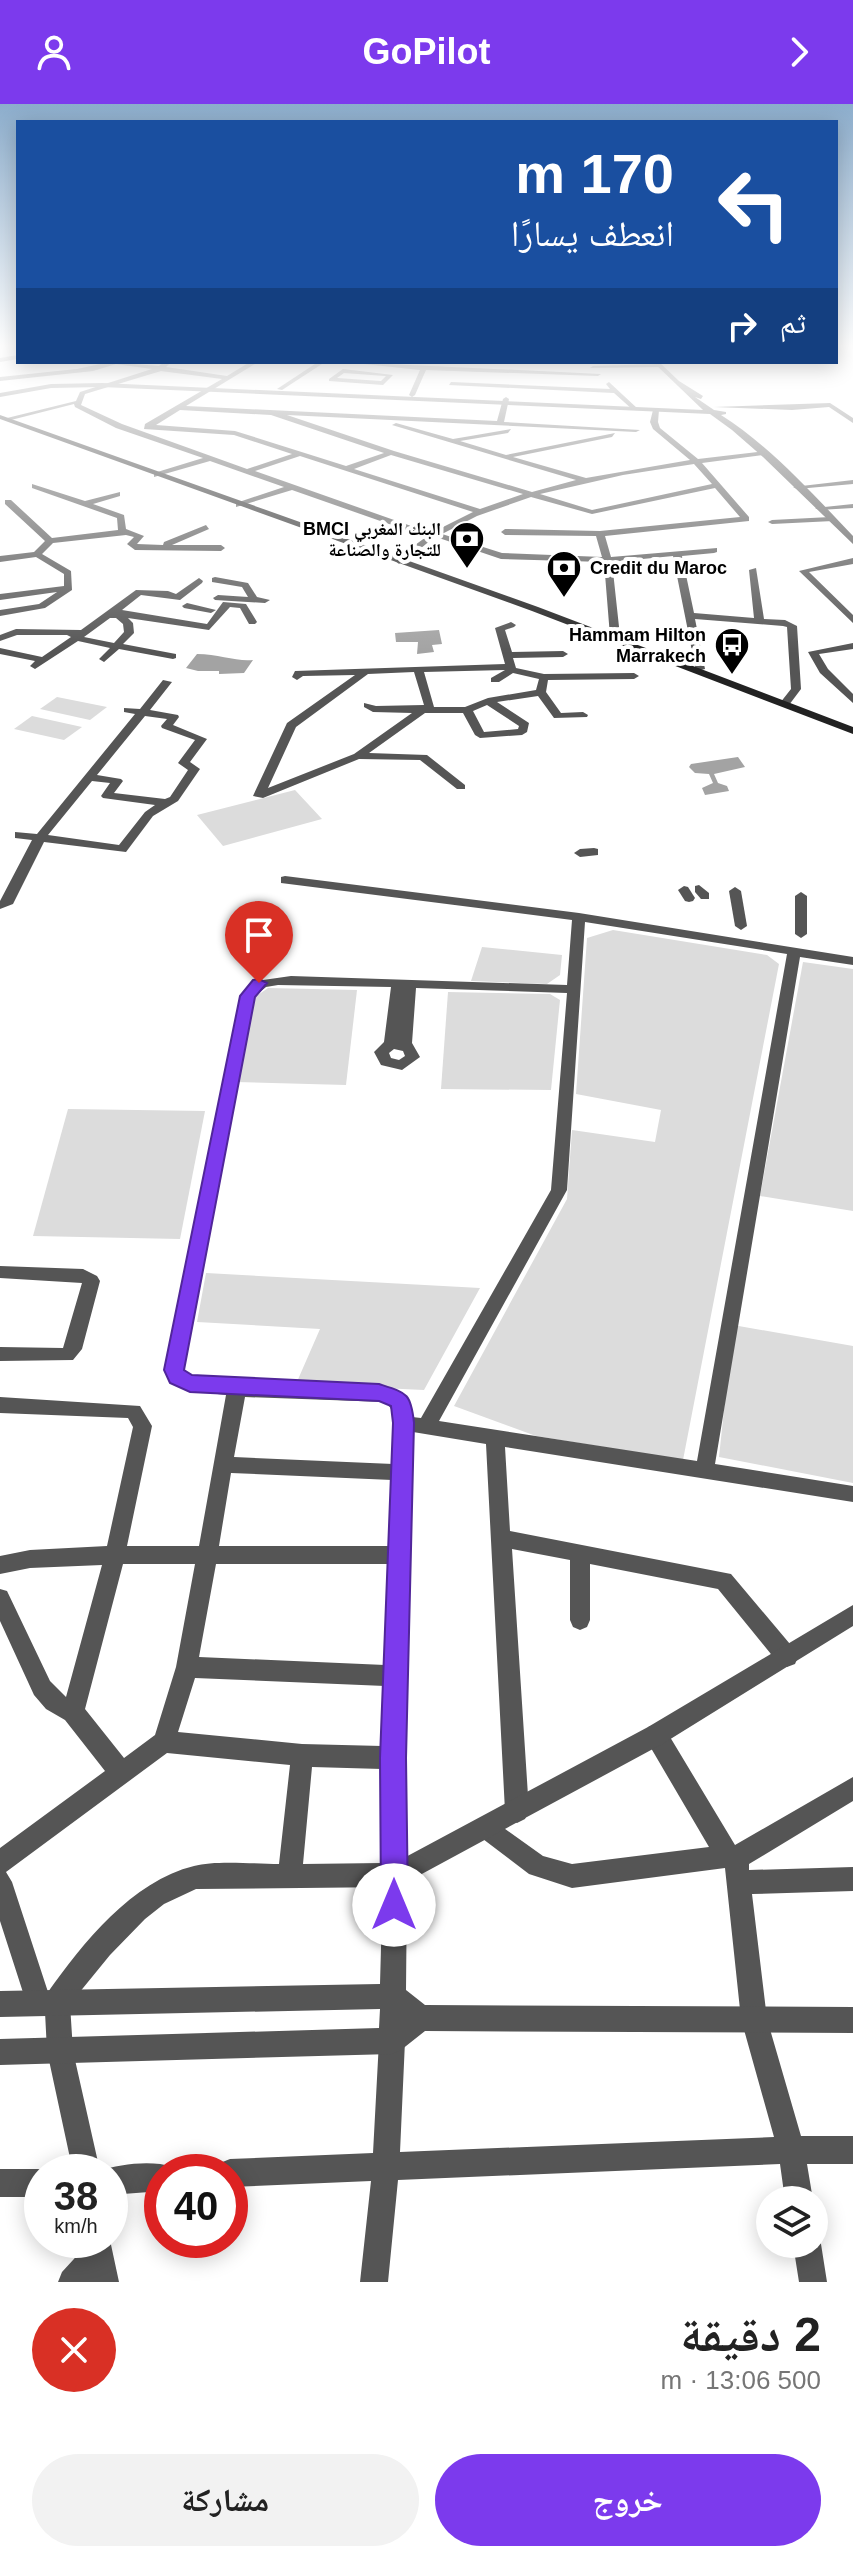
<!DOCTYPE html>
<html lang="ar">
<head>
<meta charset="utf-8">
<style>
  body { margin:0; font-family:Arial,"Noto Naskh Arabic",sans-serif; background:#f2f2f2; color:#222; direction:rtl; height:100vh; display:flex; flex-direction:column; font-size:30px; white-space:nowrap }
  * { box-sizing:border-box; margin:0 }
  p { font-size:26px; color:#767676 }
  .icon { flex:none; width:44px; height:44px; fill:none; stroke:currentColor; stroke-width:2; stroke-linecap:round; stroke-linejoin:round }
  .map { position:relative; height:2178px; overflow:hidden; direction:ltr }
  .panel { display:flex; flex-direction:column; background:#fff; flex:1 }
  .panel>* { flex:none }
  .hud { position:absolute; left:16px; top:16px; width:822px; height:244px; border-radius:0px; box-shadow:0 4px 20px #0003; direction:rtl; background:#1a4fa0; color:#fff; overflow:hidden }
  .buttons { position:absolute; left:756px; top:2082px; display:grid; gap:16px }
  .buttons a { display:grid; place-items:center; width:72px; height:72px; border-radius:50%; background:#fff; box-shadow:0 4px 20px #0003; font-size:40px }
  .speed { position:absolute; left:24px; top:2050px; display:flex; gap:16px; font-size:40px; font-weight:700; text-align:center }
  .speed>* { display:grid; place-content:center; width:104px; height:104px; border-radius:50%; background:#fff; box-shadow:0 4px 20px #0003; line-height:1 }
  .speed small { font-size:20px; font-weight:400 }
  .speed .limit { border:12px solid #d22; background:#fff; color:#111 }
  .pin { position:absolute; display:grid; place-items:center; width:68px; height:68px; color:#fff; margin:-82px -34px; border-radius:50% 50% 50% 0; rotate:-45deg; box-shadow:0 0 8px #0007 }
  .pin .icon { rotate:45deg }
  .me { position:absolute; width:88px; margin:-44px; rotate:0deg; stroke-linejoin:round; filter:drop-shadow(0 0 6px #0008) }
  .turn { display:flex; align-items:center; gap:28px; height:168px; padding:0 32px; font-size:36px }
  .turn .icon { width:104px; height:104px; stroke-width:2.5 }
  .turn b { display:block; font-size:56px; line-height:68px }
  .then { display:flex; align-items:center; height:76px; padding:0 32px; background:#0003; gap:16px; font-size:30px }
  .round { display:grid; place-items:center; flex:none; width:84px; height:84px; border-radius:42px; background:#f2f2f2 }
  .overview { display:flex; align-items:center; justify-content:space-between; height:136px; padding:0 32px }
  h1 { font-size:48px; font-weight:700; line-height:60px }
  .cta { display:flex; gap:16px; margin-top:auto; padding:16px 32px }
  .cta a { flex:1; height:92px; border-radius:48px; background:#7c3aed; color:#fff; font-size:32px; font-weight:700; line-height:92px; text-align:center }
  .cta a+a { background:#f2f2f2; color:#222 }
  header { display:flex; justify-content:space-between; align-items:center; height:104px; padding:0 32px; background:#7c3aed; color:#fff; font-size:36px; font-weight:700 }
  .map>svg:first-child { display:block }
</style>
</head>
<body>
<header><svg class="icon" aria-label="forward" viewBox="0 0 24 24"><path d="M9 5l7 7-7 7"/></svg>GoPilot<svg class="icon" aria-label="person" viewBox="0 0 24 24"><circle cx="12" cy="8" r="4"/><path d="M4 21q1-7 8-7t8 7"/></svg></header>
<div class="map">
<svg width="853" height="2178" viewBox="0 0 853 2178">
  <rect width="100%" height="100%" fill="#fff"/>
  <g fill="#dcdcdc">
    <polygon points="57,593 107,603 90,616 40,605"/>
    <polygon points="32,612 82,623 64,636 14,625"/>
    <polygon points="295,686 322,715 223,742 197,711"/>
    <polygon points="613,826 767,851 779,860 683,1356 536,1332 454,1302 567,1095 572,1026 655,1038 661,1006 576,990 587,834"/>
    <polygon points="482,843 562,851 560,871 547,880 471,877"/>
    <polygon points="803,858 853,865 853,1107 760,1092"/>
    <polygon points="268,884 357,886 346,981 236,978 255,893"/>
    <polygon points="448,888 550,890 560,896 551,986 441,985"/>
    <polygon points="68,1005 205,1007 180,1135 33,1132"/>
    <polygon points="206,1169 480,1184 424,1286 296,1280 320,1225 197,1218"/>
    <polygon points="733,1221 853,1242 853,1379 719,1353"/>
  </g>
  <g fill="#a3a3a3">
    <polygon points="439,526 442,540 432,541 434,548 417,550 418,538 396,538 395,529"/>
    <path d="M197 550C219 550 237 558 253 556L244 569 219 570V567H198L186 564Z"/>
    <polygon points="738,653 745,663 714,670 718,679 727,682 729,687 705,691 702,684 713,679 709,670 695,669 689,663 691,660"/>
  </g>
  <g fill="none" stroke-linecap="round" stroke-linejoin="round">
    <g fill="#555" fill-rule="evenodd">
      <polygon points="18,251 18,255 0,258 0,254"/>
      <path d="M110 258 159 262 164 258H171L166 263 227 272 250 258H258L186 302 497 317 503 295 506 293 509 295 504 318 640 326 636 328 287 311 394 347 532 388 576 376 392 321 396 319 453 335 511 325 508 329 460 337 506 351 615 329 612 333 513 353 586 374 690 356 653 325 650 318 653 306 656 304 659 306 658 318 660 324 698 355 766 347 763 351 702 359 749 413V417L605 432 611 453 717 444V448L714 449 682 452 694 509 754 514 749 466 756 464 764 515 785 516 797 522 801 585 789 601H781L780 599 791 585 787 523 783 522 695 515 705 565 696 567 673 452 612 458 620 532 615 535 610 532 604 458 501 455 436 433 399 460 395 457 396 455 426 433 292 386 236 403V399L284 383 210 357 154 373V369L203 354 116 324 75 303 74 300 7 317 3 315 76 297 80 288 152 265 116 260 93 267 0 277V273L77 265ZM161 267 222 275 145 320 144 325 234 331 292 350 247 365 122 320 81 301 85 290ZM180 306 271 311 384 349 346 362 235 327 156 321ZM391 351 523 390 480 405 354 365ZM300 352 473 408 431 429 255 367ZM694 360 712 380 592 406 540 390 623 371ZM715 384 740 413 600 427 505 425 501 428 505 431 596 432 602 453 502 449 442 430 477 412 531 393 592 410Z"/>
      <polygon points="318,258 325,258 282,286 277,285"/>
      <polygon points="346,258 601,270 598,272 426,266 415,291 412,293 409,291 420,266"/>
      <polygon points="659,260 661,263 590,264 593,262"/>
      <path d="M343 265 393 271 383 281 329 277V275ZM344 269 385 272H386L381 277 337 274Z"/>
      <polygon points="451,278 610,285 606,280 609,278 638,305 633,306 614,289 449,281"/>
      <polygon points="830,299 853,314 853,319 829,303 792,306 714,303"/>
      <polygon points="853,376 853,380 797,385 793,383"/>
      <polygon points="32,380 85,397 120,388 120,392 93,400 124,411 126,425 144,432 137,440 163,441 164,438 206,421 209,425 172,441 221,441 225,444 221,447 135,446 127,440 134,433 126,431 53,439 42,450 71,467 72,486 45,504 0,512 0,506 39,500 57,488 0,496 0,490 64,482 64,470 36,453 0,458 0,452 34,448 45,437 5,400 5,396 11,396 52,434 118,426 117,414 32,384"/>
      <polygon points="853,400 853,404 819,406 815,404"/>
      <polygon points="830,413 833,417 772,420 768,418 772,416"/>
      <polygon points="853,454 853,460 809,468 853,511 853,519 799,467"/>
      <polygon points="215,473 248,479 257,493 270,496 265,499 215,496 213,494 218,491 248,493 242,483 212,478 212,474"/>
      <path d="M199 474 203 477 202 479 180 496 141 491 122 506 207 520 223 498 246 500 257 518 255 520H249L240 504 230 503 209 526 128 514 133 519 134 529 123 540 176 550V554L173 555 119 545 104 558 99 555 110 544 78 537 35 565 30 562 35 557 0 550V544L42 553 71 533 67 531H17L0 537V531L16 525 81 526 136 486 168 487 176 490ZM110 514H116L123 520 124 528 114 539 84 533Z"/>
      <polygon points="187,499 216,506 211,509 184,504 182,502"/>
      <path d="M511 518 516 521 514 523 505 526 512 548 563 547 568 550 563 553 513 554 516 564 544 570 634 569 639 572 634 575 548 576 546 588 561 609 583 608 588 611 587 613 554 614 538 592 497 598 529 619 527 628 522 631 480 634 475 631 463 609H425L369 649 427 651 465 681V685H457L420 656 359 655 263 694 253 692 287 619 355 571 303 572 297 576 292 573 295 567 505 560 495 524ZM505 566 491 574V578H499L513 569 539 575 536 586 488 594 465 603H434L424 568ZM414 568 424 601 376 602 364 599V603L373 608 412 609 354 650 268 684 296 623 368 570ZM487 601 519 622 518 625 484 628 473 607Z"/>
      <polygon points="853,539 853,545 819,550 828,565 853,590 853,599 820,569 808,548"/>
      <path d="M163 576 172 578 150 606 178 611 179 613 173 621 207 635 190 658 200 665 178 697 153 712 126 748 44 738 13 800 0 805V797L32 736 15 734V728L37 730 135 610 124 608V604L140 605ZM145 612 167 615 161 622 162 624 195 636 178 659 188 666 170 693 165 695 114 689 123 677 121 675 97 671ZM92 677 110 679 101 692 103 694 155 701 145 708 119 741 48 731Z"/>
      <polygon points="594,744 598,745 598,751 580,753 574,749 580,745"/>
      <path d="M285 772 579 809 853 853V861L800 853 715 1360 853 1382V1398L505 1343 510 1427 731 1470 795 1546 798 1553 795 1560 787 1563 779 1560 718 1485 590 1460V1516L587 1523 580 1526 573 1523 570 1516V1456L512 1445 529 1707 525 1715 517 1719 509 1715 505 1707 486 1340 413 1328 404 1654 407 1771 403 1779 395 1783 196 1785 164 1800 145 1815 110 1851 70 1900 73 1947 100 2067C119 2060 153 2056 172 2063L174 2068H162V2087L110 2091V2068H73L47 1947 45 1908 38 1911 29 1907 0 1817V1744L105 1667 65 1616 46 1605 34 1591 0 1517V1485L7 1487 50 1577 66 1593 102 1461 30 1464 0 1470V1452L30 1446 107 1442 133 1323 128 1314 0 1309V1293L140 1302 152 1322 127 1442H199L226 1291 192 1287 171 1279 165 1266 241 892 256 877 291 872 567 881 572 816 281 779V773ZM585 818 787 850 697 1357 439 1317 567 1086ZM278 881 391 883 384 938 374 948 381 961 402 966 420 953 412 939 416 884 567 889 551 1086 421 1314 412 1313 402 1290 379 1282 214 1276 192 1272 183 1266 255 892 266 883ZM394 945 403 947 405 952 399 956 391 954 389 949ZM245 1293 385 1298C401 1310 394 1341 393 1360L234 1353ZM231 1369 392 1376 390 1442H219ZM123 1460H195L176 1563 155 1631 124 1654 85 1605ZM216 1460H389L385 1561 199 1553ZM195 1574 385 1582 382 1642 302 1640 178 1628ZM167 1649 290 1661 279 1760C256 1760 215 1756 194 1762 132 1777 83 1839 48 1888L12 1778 6 1768ZM312 1663 382 1665 383 1759 303 1760Z"/>
      <polygon points="699,781 709,789 709,795 701,795 695,788 695,782"/>
      <polygon points="684,782 688,783 695,794 693,797 689,798 685,797 678,786"/>
      <polygon points="735,783 741,787 747,822 741,826 735,822 729,787"/>
      <polygon points="801,788 807,792 807,830 801,834 795,830 795,792"/>
      <polygon points="0,1162 83,1165 97,1172 100,1177 82,1245 73,1256 0,1257 0,1243 63,1244 82,1179 0,1174"/>
      <polygon points="656,1620 664,1623 735,1741 853,1673 853,1697 749,1760 749,1766 853,1763 853,1787 752,1790 767,1915 801,2032 853,2032 853,2060 807,2060 813,2096 785,2096 780,2060 398,2076 388,2178 360,2178 371,2077 230,2083 230,2068 217,2068 220,2059 230,2055 373,2049 379,1937 383,1928 392,1924 401,1928 405,1937 400,2048 774,2033 741,1915 725,1764 572,1784 529,1770 479,1732 475,1724 479,1716 487,1712 543,1752 572,1760 709,1743 648,1639 645,1631 648,1623"/>
      <polygon points="0,2065 42,2065 49,2068 42,2068 42,2093 0,2093"/>
      <polygon points="814,2129 821,2140 827,2178 799,2178 793,2140 814,2140"/>
      <polygon points="82,2136 110,2136 119,2178 58,2178 62,2168 84,2144"/>
    </g>
    <g fill="#555" fill-rule="evenodd">
      <path d="M653 258H659L679 277 703 292 701 295 695 293 714 306 726 308V310L721 311C769 341 814 391 853 432V440L763 353 732 326 710 310 102 283 51 284 0 293V289L51 280 102 279 703 306Z"/>
      <polygon points="853,1501 853,1522 664,1639 407,1778 406,1886 425,1901 853,1903 853,1929 425,1927 401,1946 392,1950 0,1961 0,1935 379,1924 380,1905 0,1913 0,1887 380,1880 383,1771 387,1763 648,1623"/>
    </g>
    <polygon fill="#222" fill-rule="evenodd" points="0,311 538,503 853,623 853,630 532,507 0,315"/>
  </g>
  <linearGradient id="sky" x2="0" y2="1"><stop stop-color="#8cadcc"/><stop offset="0.44" stop-color="#fff"/><stop offset="1" stop-color="#fff" stop-opacity="0"/></linearGradient>
  <rect width="853" height="549" fill="url(#sky)"/>
  <path fill="#7c3aed" stroke="#51269a" stroke-width="2" d="M259 875 267 879 255 893 184 1266 192 1271 379 1280C407 1289 411 1289 414 1319L406 1654 408 1801 404 1811 394 1815 385 1811 381 1801 380 1654 393 1319 391 1302 379 1297 190 1288 170 1279 164 1266 240 892 253 876Z"/>
  <defs>
    <symbol id="bank-pin" viewBox="-11 -11 22 30"><path d="M0 17L-7.5 6A9.5 9.5 0 1 1 7.5 6Z" fill="#000" stroke="#fff"/><path d="M-6-4H6V4H-6ZM0-2.3a2.3 2.3 0 1 0 0 4.6a2.3 2.3 0 1 0 0-4.6Z" fill="#fff"/></symbol>
    <symbol id="bus-pin" viewBox="-11 -11 22 30"><path d="M0 17L-7.5 6A9.5 9.5 0 1 1 7.5 6Z" fill="#000" stroke="#fff"/><path d="M-5-6H5V4H4V6H2V4H-2V6H-4V4H-5ZM-3.5-4V0h7V-4ZM-3.5 1.2v1.5H-2V1.2ZM2 1.2v1.5H3.5V1.2Z" fill="#fff"/></symbol>
  </defs>
  <g fill-rule="evenodd">
    <use href="#bank-pin" x="447" y="415" width="40" height="54"/>
    <use href="#bank-pin" x="544" y="444" width="40" height="54"/>
    <use href="#bus-pin" x="712" y="521" width="40" height="54"/>
  </g>
  <g text-anchor="middle" stroke-width="8" stroke-linejoin="round" paint-order="stroke">
    <g font-size="18" font-weight="bold" fill="#000" stroke="#fff" text-anchor="end">
      <text x="441" y="431">BMCI البنك المغربي<tspan x="441" dy="21">للتجارة والصناعة</tspan></text>
      <text x="590" y="470" text-anchor="start">Credit du Maroc</text>
      <text x="706" y="537">Hammam Hilton<tspan x="706" dy="21">Marrakech</tspan></text>
    </g>
  </g>
</svg>
<div class="buttons">
<a><svg class="icon" aria-label="layers" viewBox="0 0 24 24"><path d="M12 4l9 5-9 5-9-5zM3 14l9 5 9-5"/></svg></a>
</div>
<div class="speed"><div>38<small>km/h</small></div><div class="limit">40</div></div>
<div class="pin" style="left:259px;top:879px;background:#d93025"><svg class="icon" aria-label="arrive" viewBox="0 0 24 24"><path d="M6 21V4h12l-3 4 3 4H6"/></svg></div>
<svg class="me" style="left:394px;top:1801px" viewBox="-20 -20 40 40"><circle r="19" fill="#fff"/><path d="M0-13L10 11 0 6-10 11z" fill="#7c3aed"/></svg>
<div class="hud">
<div class="turn"><svg class="icon" aria-label="left" viewBox="0 0 24 24"><path d="M17 20v-9H6M10 6l-5 5 5 5"/></svg><div><b>170 m</b>انعطف يسارًا</div></div>
<div class="then">ثم<svg class="icon" aria-label="right" viewBox="0 0 24 24"><path d="M7 20v-9h11M14 6l5 5-5 5"/></svg></div>
</div>
</div>
<section class="panel">
<div class="overview"><div><h1>2 دقيقة</h1><p>500 m · 13:06</p></div><a class="round" style="background:#d93025;color:#fff"><svg class="icon" aria-label="close" viewBox="0 0 24 24"><path d="M6 6l12 12M18 6L6 18"/></svg></a></div>
<div class="cta"><a>خروج</a><a>مشاركة</a></div>
</section>
</body>
</html>
